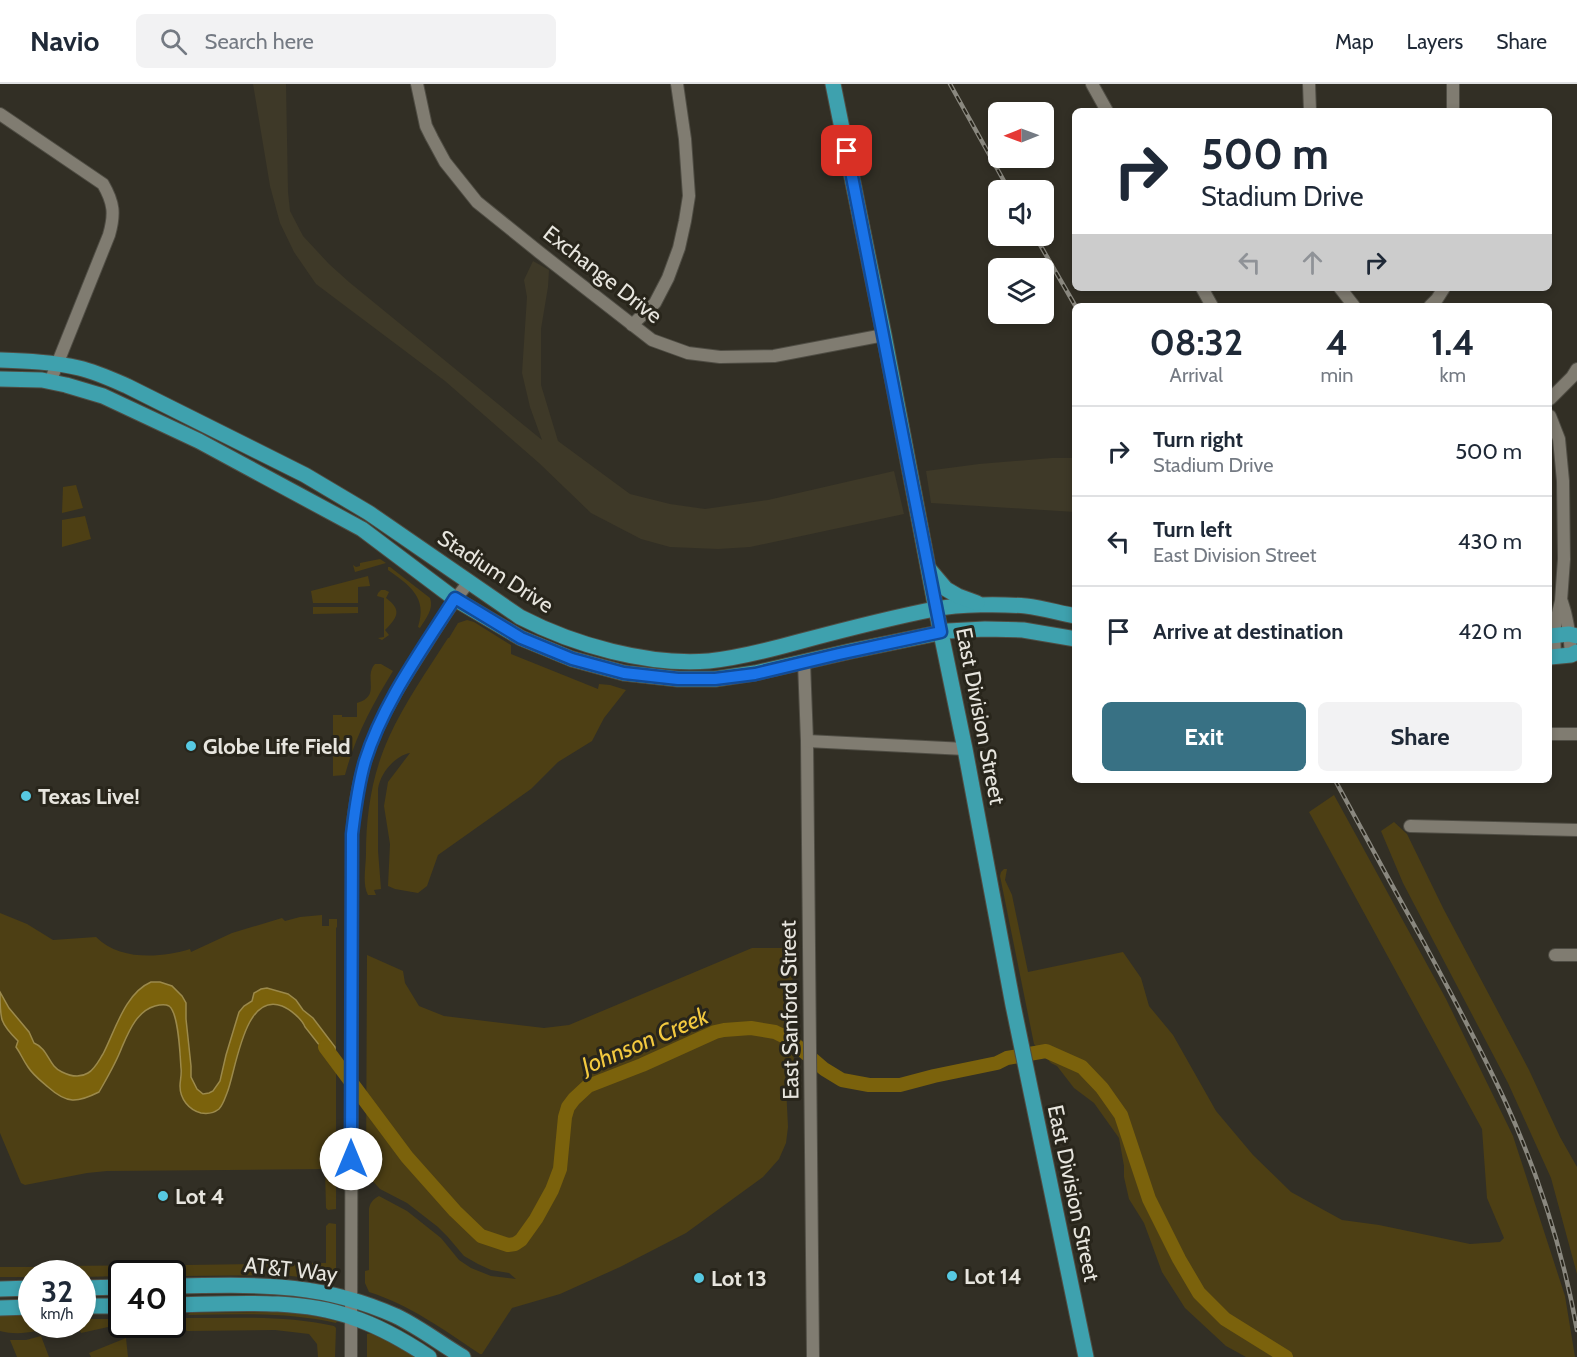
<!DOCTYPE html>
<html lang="en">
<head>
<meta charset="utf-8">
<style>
  body { margin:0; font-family:Cabin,sans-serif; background:#f2f2f3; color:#1f2937; height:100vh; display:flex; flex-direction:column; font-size:22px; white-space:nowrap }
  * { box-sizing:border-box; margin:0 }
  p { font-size:20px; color:#747a83 }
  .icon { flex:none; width:33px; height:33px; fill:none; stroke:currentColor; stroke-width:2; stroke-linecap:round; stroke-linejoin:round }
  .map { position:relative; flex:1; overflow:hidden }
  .side { position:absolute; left:1072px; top:219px; width:480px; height:480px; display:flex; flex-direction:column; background:#fff; border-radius:9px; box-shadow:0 3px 9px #0003 }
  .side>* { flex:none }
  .guide { position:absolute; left:1072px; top:24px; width:480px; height:183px; border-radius:9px; box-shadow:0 3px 9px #0003; background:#fff; color:#1f2937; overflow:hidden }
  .needle { width:39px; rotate:269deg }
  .fabs { position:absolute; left:988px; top:18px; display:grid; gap:12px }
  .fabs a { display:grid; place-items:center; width:66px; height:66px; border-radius:9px; background:#fff; box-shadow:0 3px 9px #0003; font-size:30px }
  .speed { position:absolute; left:18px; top:1176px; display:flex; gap:12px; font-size:30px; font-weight:700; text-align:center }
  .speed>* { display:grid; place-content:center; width:78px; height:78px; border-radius:50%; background:#fff; box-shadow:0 3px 9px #0003; line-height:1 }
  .speed small { font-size:15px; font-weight:400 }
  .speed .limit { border:3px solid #111; border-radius:9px; background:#fff; color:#111 }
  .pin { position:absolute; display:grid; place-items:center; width:51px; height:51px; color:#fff; margin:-26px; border-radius:12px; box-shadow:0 3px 9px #0006 }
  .me { position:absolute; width:66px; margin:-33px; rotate:0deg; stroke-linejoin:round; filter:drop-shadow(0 0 4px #0008) }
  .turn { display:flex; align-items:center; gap:21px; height:126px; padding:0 30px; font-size:27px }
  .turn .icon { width:78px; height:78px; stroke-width:2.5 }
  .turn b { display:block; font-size:42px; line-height:51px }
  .lanes { display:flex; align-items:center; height:57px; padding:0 30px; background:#0003; justify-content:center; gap:30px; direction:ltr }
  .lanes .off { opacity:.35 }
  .eta { display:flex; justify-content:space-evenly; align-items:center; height:102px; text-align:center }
  .eta b { font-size:36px; font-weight:800; line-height:42px }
  .action { display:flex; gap:12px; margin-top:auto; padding:12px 30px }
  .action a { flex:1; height:69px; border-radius:9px; background:#387184; color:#fff; font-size:24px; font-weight:800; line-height:69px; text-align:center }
  .action a+a { background:#f2f2f3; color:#1f2937 }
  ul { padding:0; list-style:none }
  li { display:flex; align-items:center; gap:18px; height:90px; padding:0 30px; border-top:2px solid #e0e1e3 }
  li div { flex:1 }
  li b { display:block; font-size:22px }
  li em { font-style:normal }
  header { display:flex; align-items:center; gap:36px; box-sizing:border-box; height:84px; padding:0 30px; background:#fff; border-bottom:2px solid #e0e1e3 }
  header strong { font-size:28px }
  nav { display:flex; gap:33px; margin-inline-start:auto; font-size:21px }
  .search { width:420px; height:54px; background:#f2f2f3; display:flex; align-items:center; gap:15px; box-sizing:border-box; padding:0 21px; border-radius:9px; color:#747a83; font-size:22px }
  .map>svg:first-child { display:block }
</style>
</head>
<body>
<header>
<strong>Navio</strong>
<div class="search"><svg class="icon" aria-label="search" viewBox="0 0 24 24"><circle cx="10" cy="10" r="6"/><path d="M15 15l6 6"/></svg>Search here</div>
<nav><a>Map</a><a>Layers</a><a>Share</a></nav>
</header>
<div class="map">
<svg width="1577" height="1273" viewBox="0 0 1577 1273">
  <rect width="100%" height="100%" fill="#322f25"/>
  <g fill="#3e3928">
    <polygon points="253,0 286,0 288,108 290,127 303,152 329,180 349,198 542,356 530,323 522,289 527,213 524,196 533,177 549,186 548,203 541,245 541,301 558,357 630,410 670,420 705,425 768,416 894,387 904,430 750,463 718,465 670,463 641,455 591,429 539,379 445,297 316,200 294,168 280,139 270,102"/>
    <polygon points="1052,374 1075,374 1075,428 931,419 926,387 979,380"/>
  </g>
  <g fill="#4d3f14">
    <polygon points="76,401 83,424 62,429 63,403"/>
    <polygon points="85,432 91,455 62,463 62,436"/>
    <polygon points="380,475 386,479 355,488 353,481 356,483 360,482 360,479"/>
    <path d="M388 483H390L430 514C434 525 426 534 420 544L418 543C428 513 409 501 388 486Z"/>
    <polygon points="368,492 370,502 358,503 358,519 313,519 311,507"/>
    <path d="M381 506H385L389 508 386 514C402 526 398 533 385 546L389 551 382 556 378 554 384 553V514L377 512 378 509Z"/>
    <polygon points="313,523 358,523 358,529 313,530"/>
    <path d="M467 536 474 538 511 561V570L598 605 599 600 610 601 626 606 604 634 592 657 558 678 531 705 438 771 427 802 418 809 395 805 388 802 390 760 384 722 388 698 410 669C394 672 380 690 378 705V767L381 805 374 806 376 811H368C362 800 366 782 366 770 366 730 372 690 389 653 405 618 427 587 448 554H449L458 539Z"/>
    <path d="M375 580H381L393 587C372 621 355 653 345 691L333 692V631H342V633H357V619C382 612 363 593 375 580Z"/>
    <polygon points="1334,711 1446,915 1513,1052 1565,1212 1575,1273 1246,1273 1226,1262 1185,1224 1162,1188 1144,1139 1129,1115 1124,1093 1124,1082 1119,1054 1094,1019 1074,1004 1057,982 1051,979 1034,960 1000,792 1001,788 1004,785 1007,785 1005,796 1012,811 1028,888 1123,868 1141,894 1149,922 1173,951 1216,1027 1253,1071 1291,1108 1342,1136 1379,1141 1470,1160 1500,1158 1504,1154 1487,1114 1482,1045 1309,728"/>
    <polygon points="1394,738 1407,750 1443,824 1529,986 1560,1053 1577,1083 1577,1190 1551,1094 1508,999 1403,799 1381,747"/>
    <path d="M0 829 27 840 53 856 96 853C120 877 161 874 190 865L191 868 232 849 282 834 285 837 300 833 322 831V842H329V835H337V843L336 844V1065L329 1070 336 1076V1125L328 1126 326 1124 325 1085 107 1087 87 1089 25 1101 21 1099 0 1049Z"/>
    <path d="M752 864H792L794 988 785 982 788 1043 786 1059 779 1075 763 1093 686 1149 620 1183 560 1210 512 1224 482 1270H480C444 1246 410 1221 369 1208L365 1199V1187L369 1186V1125C370 1119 373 1115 379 1112L407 1127 441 1154 459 1176 471 1184 491 1192 516 1195 509 1189 491 1186 478 1180 464 1172 447 1152 438 1143 407 1119 380 1105 366 1090 367 871 403 887 405 899 419 922 444 932 544 944 569 941Z"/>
    <polygon points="329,1139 336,1140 336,1192 334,1196 331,1197 283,1191 184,1192 183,1184 186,1181 326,1179 326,1142"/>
    <polygon points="167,1181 170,1183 170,1188 168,1188 168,1189 122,1190 121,1192 83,1193 82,1190 59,1189 58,1184 61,1182"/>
    <polygon points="0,1183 41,1183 43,1184 44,1189 32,1190 31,1193 0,1193"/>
    <path d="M280 1228 307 1231 337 1237 336 1239C287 1228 238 1230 188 1231L190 1229Z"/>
    <path d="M31 1230 32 1240 54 1241C36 1248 19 1252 0 1247V1231Z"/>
    <path d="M184 1234C235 1234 284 1231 334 1242L336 1244 335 1273H318L317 1260 309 1250 275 1246 187 1247 184 1244Z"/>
    <polygon points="83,1235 121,1235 122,1240 171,1240 170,1245 168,1247 130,1248 126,1254 128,1273 91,1273 89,1269 126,1254 126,1243 108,1243 81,1249 78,1241 82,1240"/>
    <polygon points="373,1249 419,1273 367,1273 367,1250"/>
    <polygon points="41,1252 49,1273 17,1273 10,1256 26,1256"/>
  </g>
  <path fill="#7b620c" stroke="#9b894b" stroke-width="1.5" d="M151 898H160L172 902 182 912 186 919V935L191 982V993L197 1005 203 1010 209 1009 213 1007 220 997 226 971 239 928 244 922 252 917 254 909 261 905 267 904 288 910 296 916 303 926 313 934 335 963V981L305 943C302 935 290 925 282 922 244 907 236 987 227 1009 225 1014 223 1021 219 1025 214 1029 207 1030 201 1029 189 1026 180 1015 180 1002 180 996 182 990 181 984 180 972 179 929 169 922 165 920 159 921 155 922 137 927 129 947 122 963 116 979 107 994 99 1008 77 1019 67 1020 48 1003 41 997 33 991 28 983 23 976 21 970 16 963L18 957C0 939 0 936 0 908L9 924 29 948 34 959C49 965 48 982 62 988 70 992 80 994 88 989 95 985 99 976 103 970 115 947 125 909 151 898Z"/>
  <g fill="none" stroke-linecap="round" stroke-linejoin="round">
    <polyline stroke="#7b620c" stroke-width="14" points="325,963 407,1073 455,1127 481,1152 508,1161 515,1160 521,1156 536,1135 552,1106 560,1085 565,1033 568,1023 574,1015 588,1002 642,981 715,948 724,946 751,944 775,948 789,955 824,985 842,996 869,1001 900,1001 934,992 997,979 1007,974 1046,967 1082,983 1102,1004 1121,1031 1149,1115 1179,1175 1199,1209 1225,1235 1286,1273"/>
    <defs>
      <g id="minor">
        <polyline points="417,0 426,42 432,54 445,78 477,118 539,168 652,256 688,269 720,273 774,272 884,251"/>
        <polyline points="1092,0 1107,27"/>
        <polyline points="1309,0 1310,27"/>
        <polyline points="1453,0 1453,27"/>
        <path d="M0 30 103 100C114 119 115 130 109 151L50 298"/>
        <polyline points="1202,204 1212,222"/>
        <polyline points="1340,204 1354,222"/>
        <polyline points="1430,222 1437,215 1444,204"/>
        <polyline points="632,241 655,219 668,194 679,164 685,137 689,112 685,55 677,0"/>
        <polyline points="1550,315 1572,293 1577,285"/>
        <polyline points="1550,332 1559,355 1563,397 1564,475 1561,517 1554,546 1555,572"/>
        <path d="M1562 518C1568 535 1570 552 1571 571"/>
        <polyline points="804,578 807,657 813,1273"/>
        <polyline points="1550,650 1577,650"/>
        <polyline points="807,657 965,665"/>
        <polyline points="1410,742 1577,746"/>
        <polyline points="1555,871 1577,871"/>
        <path d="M351 1273 352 750C354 725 358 701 365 677 378 635 403 596 427 559 440 538 453 517 469 498"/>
      </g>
      <g id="major">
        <polyline points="833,0 884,251 936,525 965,665 1013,921 1086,1273"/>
        <path d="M0 276C26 277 53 278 79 284 96 288 111 295 127 302L305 391 369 429 520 533C574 561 648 582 709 577 739 574 769 566 798 558 843 546 889 534 935 525 960 520 1001 520 1026 522 1043 524 1059 529 1076 532"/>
        <polyline points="0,295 42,296 66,301 103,312 199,357 362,445 455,515 521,554 572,575 624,589 678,595 715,595 755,589 851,567 948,547 985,545 1023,546 1076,555"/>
        <polyline points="929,485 946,505 958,512 977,519"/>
        <polyline points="1550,552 1569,550 1577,552"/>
        <polyline points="1550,573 1571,571 1577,568"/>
        <path d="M172 1202C255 1201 318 1197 396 1232 419 1243 441 1260 463 1273"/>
        <polyline points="82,1204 122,1203"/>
        <polyline points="0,1205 32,1204"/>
        <path d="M172 1221C229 1220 298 1214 351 1233 379 1242 405 1257 429 1273"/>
        <polyline points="82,1222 122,1222"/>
        <polyline points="0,1224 32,1223"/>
      </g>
    </defs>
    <use href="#minor" stroke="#4f4d44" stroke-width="14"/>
    <use href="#major" stroke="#4f4d44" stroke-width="17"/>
    <use href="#minor" stroke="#807c71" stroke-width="12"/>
    <use href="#major" stroke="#3ea1ae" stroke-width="15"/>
    <defs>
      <g id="rail">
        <polyline points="950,0 1009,106"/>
        <polyline points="1035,152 1076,223"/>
        <path d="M1335 696C1364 750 1394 805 1424 859 1452 911 1480 963 1505 1017 1538 1089 1563 1167 1577 1246"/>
      </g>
    </defs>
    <use href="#rail" stroke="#8a887f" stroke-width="4.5"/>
    <use href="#rail" stroke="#28251b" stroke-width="2" stroke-dasharray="7" stroke-linecap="butt"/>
  </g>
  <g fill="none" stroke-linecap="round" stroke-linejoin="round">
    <defs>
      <path id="route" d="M351 1075 352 750C355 725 358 701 365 677 383 619 422 566 455 514L521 554 572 575 624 589 678 595H715L755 590 839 570 941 548 847 67"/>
    </defs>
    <use href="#route" stroke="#114b97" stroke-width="15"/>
    <use href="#route" stroke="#1a73e8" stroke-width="10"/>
  </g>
  <g fill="#57c9e2" stroke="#28251b" stroke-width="2">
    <circle cx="191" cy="662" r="6"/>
    <circle cx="26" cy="712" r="6"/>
    <circle cx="163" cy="1112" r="6"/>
    <circle cx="952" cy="1192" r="6"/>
    <circle cx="699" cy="1194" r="6"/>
  </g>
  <g text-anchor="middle" stroke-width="6" stroke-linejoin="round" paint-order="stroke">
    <g font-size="22" fill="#e7e5de" stroke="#28251b">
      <text transform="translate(603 190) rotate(38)" y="8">Exchange Drive</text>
      <text transform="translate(496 487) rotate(33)" y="8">Stadium Drive</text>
      <text transform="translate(981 632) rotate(79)" y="8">East Division Street</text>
      <text transform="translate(789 926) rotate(-91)" y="8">East Sanford Street</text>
      <text transform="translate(1074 1109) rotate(78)" y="8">East Division Street</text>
      <text transform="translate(291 1185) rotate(6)" y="8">AT&amp;T Way</text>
    </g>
    <g font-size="22" font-weight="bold" fill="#e7e5de" stroke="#28251b" text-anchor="start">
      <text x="203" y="670">Globe Life Field</text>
      <text x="38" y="720">Texas Live!</text>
      <text x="175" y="1120">Lot 4</text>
      <text x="964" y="1200">Lot 14</text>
      <text x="711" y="1202">Lot 13</text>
    </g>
    <g font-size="24" font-style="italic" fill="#f3c93f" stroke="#28251b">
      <text transform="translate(645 957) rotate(-23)" y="8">Johnson Creek</text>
    </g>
  </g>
</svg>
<div class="fabs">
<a><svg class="needle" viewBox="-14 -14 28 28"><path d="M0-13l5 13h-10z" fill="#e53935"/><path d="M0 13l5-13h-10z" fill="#747a83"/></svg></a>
<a><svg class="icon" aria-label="sound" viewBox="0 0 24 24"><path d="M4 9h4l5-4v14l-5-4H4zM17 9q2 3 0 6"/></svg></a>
<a><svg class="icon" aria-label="layers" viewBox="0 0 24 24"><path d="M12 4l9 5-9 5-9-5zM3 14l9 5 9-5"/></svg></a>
</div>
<div class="speed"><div>32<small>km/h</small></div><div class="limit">40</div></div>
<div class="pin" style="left:847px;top:67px;background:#d93025"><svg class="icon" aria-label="arrive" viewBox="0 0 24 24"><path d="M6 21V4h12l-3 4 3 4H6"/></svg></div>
<svg class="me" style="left:351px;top:1075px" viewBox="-20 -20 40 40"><circle r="19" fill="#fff"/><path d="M0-13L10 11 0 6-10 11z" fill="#1a73e8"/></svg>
<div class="guide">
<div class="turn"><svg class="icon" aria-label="right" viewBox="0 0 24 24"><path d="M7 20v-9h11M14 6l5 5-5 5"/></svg><div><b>500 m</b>Stadium Drive</div></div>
<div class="lanes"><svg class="icon off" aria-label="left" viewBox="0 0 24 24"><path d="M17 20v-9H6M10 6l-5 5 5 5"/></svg><svg class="icon off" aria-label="ahead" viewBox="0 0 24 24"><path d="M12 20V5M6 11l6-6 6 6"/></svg><svg class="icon" aria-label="right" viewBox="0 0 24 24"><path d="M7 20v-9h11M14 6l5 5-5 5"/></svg></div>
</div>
<section class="side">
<div class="eta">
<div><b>08:32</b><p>Arrival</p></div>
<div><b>4</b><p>min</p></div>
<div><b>1.4</b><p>km</p></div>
</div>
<ul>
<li><svg class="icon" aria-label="right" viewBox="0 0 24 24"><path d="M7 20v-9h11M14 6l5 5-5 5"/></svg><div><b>Turn right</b><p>Stadium Drive</p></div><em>500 m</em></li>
<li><svg class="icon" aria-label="left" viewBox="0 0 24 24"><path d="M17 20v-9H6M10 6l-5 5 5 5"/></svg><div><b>Turn left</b><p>East Division Street</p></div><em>430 m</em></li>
<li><svg class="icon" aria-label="arrive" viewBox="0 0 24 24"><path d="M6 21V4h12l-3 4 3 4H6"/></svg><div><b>Arrive at destination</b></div><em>420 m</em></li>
</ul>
<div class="action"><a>Exit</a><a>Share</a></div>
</section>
</div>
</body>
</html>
